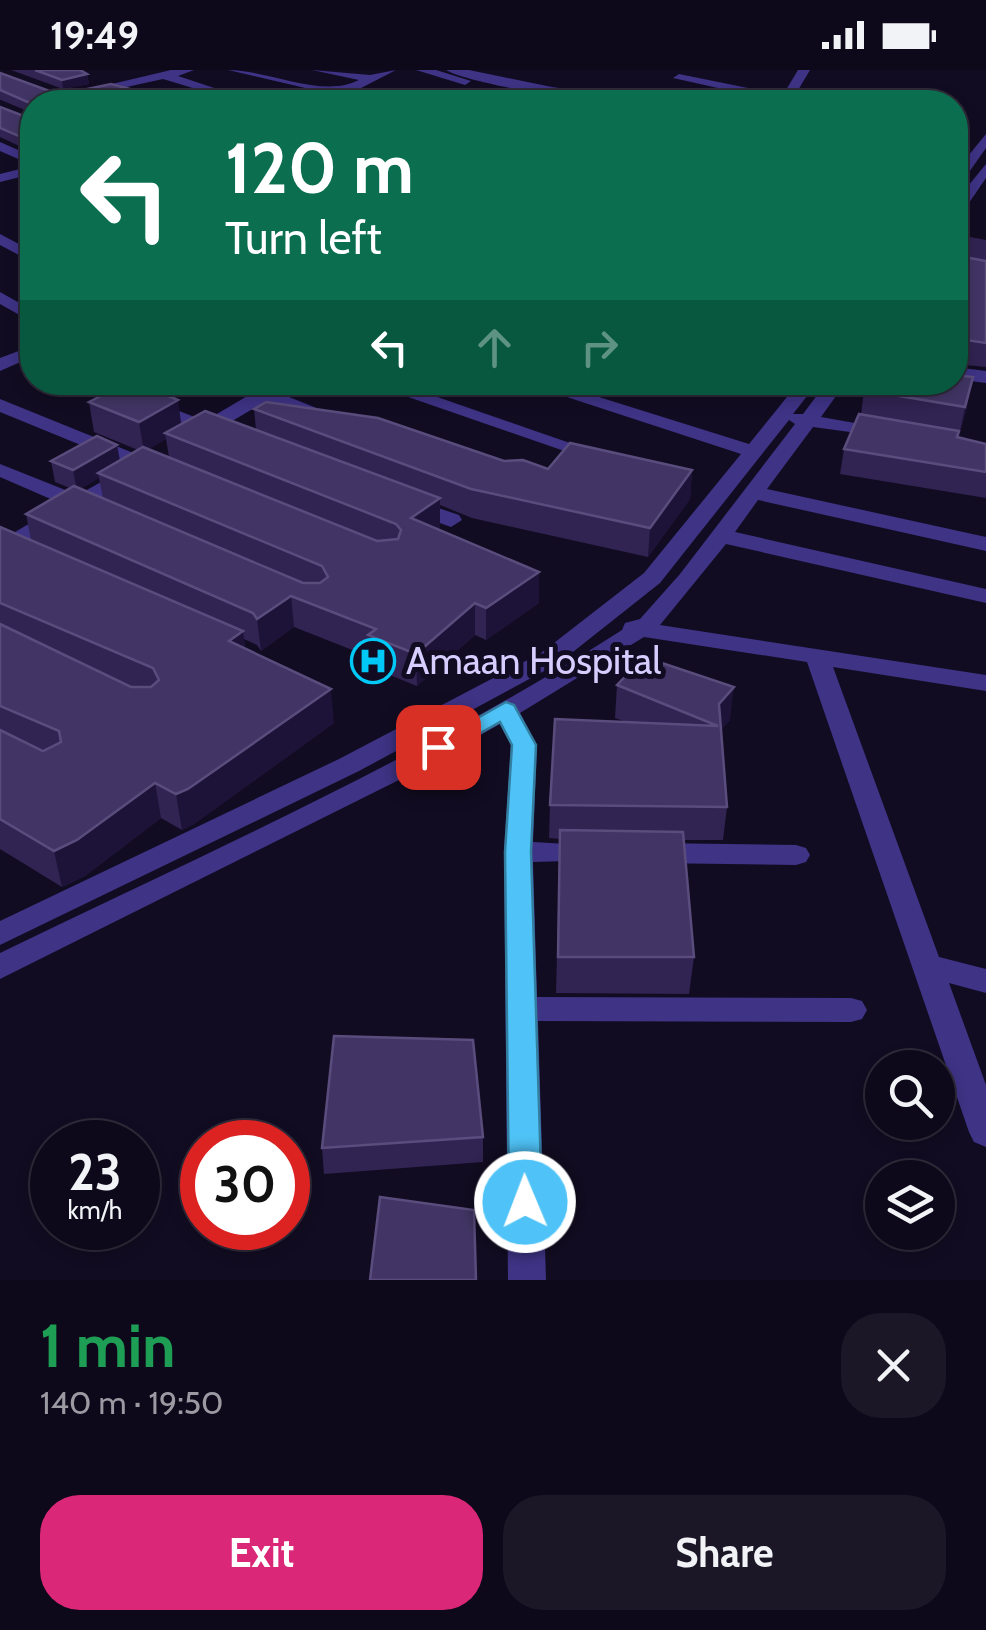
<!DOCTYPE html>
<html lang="en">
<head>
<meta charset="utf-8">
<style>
  body { margin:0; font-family:Cabin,sans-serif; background:#1c1727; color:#f1f3f6; height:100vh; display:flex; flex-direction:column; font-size:38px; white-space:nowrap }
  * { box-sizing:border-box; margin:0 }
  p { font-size:32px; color:#9b9aa2 }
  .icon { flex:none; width:55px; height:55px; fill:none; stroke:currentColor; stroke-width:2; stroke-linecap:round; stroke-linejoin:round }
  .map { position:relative; height:1210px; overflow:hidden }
  .drawer { display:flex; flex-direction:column; background:#0e091a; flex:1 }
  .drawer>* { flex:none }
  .hud { position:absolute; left:20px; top:20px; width:948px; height:305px; border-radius:40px; box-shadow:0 5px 15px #0003,0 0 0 2px #2e2a39; background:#0b6e4f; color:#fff; overflow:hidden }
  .buttons { position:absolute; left:865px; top:980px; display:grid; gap:20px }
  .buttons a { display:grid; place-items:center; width:90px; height:90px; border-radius:50%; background:#0e091a; box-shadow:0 5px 15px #0003,0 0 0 2px #2e2a39; font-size:50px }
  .speed { position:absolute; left:30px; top:1050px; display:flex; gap:20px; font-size:50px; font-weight:700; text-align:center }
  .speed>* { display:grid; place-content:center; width:130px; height:130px; border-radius:50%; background:#0e091a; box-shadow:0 5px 15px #0003,0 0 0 2px #2e2a39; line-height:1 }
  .speed small { font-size:25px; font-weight:400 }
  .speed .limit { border:15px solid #d22; background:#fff; color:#111 }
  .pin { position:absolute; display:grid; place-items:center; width:85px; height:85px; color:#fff; margin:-42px; border-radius:20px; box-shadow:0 5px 15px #0006 }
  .me { position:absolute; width:110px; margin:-55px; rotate:359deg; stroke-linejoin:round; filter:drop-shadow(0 0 8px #0008) }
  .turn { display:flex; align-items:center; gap:35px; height:210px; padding:0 40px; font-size:45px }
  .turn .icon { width:130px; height:130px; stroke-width:2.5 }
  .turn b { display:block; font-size:70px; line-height:85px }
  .lanes { display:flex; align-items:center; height:95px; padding:0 40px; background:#0003; justify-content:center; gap:50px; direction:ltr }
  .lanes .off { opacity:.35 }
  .round { display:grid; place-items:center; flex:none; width:105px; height:105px; border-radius:40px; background:#1c1727 }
  .summary { display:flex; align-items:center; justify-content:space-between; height:170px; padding:0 40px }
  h1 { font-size:60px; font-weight:700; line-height:75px; color:#1e9e55 }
  .button { display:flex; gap:20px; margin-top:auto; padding:20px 40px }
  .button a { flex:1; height:115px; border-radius:40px; background:#db2777; color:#fff; font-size:40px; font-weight:700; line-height:115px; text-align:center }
  .button a+a { background:#1c1727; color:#f1f3f6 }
  .status { display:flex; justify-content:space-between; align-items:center; height:70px; padding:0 50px; background:#0e091a; direction:ltr }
  .status svg { height:28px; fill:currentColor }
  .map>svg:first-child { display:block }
</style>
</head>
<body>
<div class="status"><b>19:49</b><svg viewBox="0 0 49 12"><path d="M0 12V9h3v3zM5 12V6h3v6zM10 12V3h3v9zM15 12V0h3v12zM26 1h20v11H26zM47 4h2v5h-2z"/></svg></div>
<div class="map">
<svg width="986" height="1210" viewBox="0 0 986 1210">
  <rect width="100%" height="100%" fill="#120c22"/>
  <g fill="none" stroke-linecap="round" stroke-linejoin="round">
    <g fill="#3e3385" fill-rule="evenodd">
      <polygon points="171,0 194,0 178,6 257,32 239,32 163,9 63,31 57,27"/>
      <path d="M228 0C269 0 322 29 359 10L312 0 370 5 396 0 334 32 321 31 331 24Z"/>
      <polygon points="416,0 436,0 471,11 465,15"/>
      <path d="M446 0H469L552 17 648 30C623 40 471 15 446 0Z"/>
      <polygon points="798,0 810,0 794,27 805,32 781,32 673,8 679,4 783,25"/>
      <polygon points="422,21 457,29 458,32 398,32"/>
      <polygon points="986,64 986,78 960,115 955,116 955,102"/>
      <polygon points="0,72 32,86 32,95 0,81"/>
      <polygon points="986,94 986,108 960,146 955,148 955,132"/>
      <polygon points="32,96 32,104 0,112 0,104"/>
      <polygon points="0,164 32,181 32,192 0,175"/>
      <polygon points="0,222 32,240 32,252 0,234"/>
      <polygon points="32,276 32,287 0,301 0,288"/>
      <polygon points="955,297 986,301 986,313 955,309"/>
      <path d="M77 312H104L205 351 249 325 221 312C247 312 268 312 293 312L279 323 339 347 329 353 266 331 222 357 227 362 224 366 191 367V359Z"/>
      <polygon points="365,312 394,312 590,380 587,384 573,384"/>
      <path d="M521 312H551L749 374 799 312H818L793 344H803L827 312H846L821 347 894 360V368L813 357 767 419 986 467V481L758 430 735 462 986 519V533L726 474 660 555 986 605V621L833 597 939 887 986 899V923L949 913 986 1015V1077L974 1072 969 1062 807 592 644 567 520 643 537 675 533 772 602 776 606 783 602 790 533 792 537 927 851 928 862 931 867 940 862 949 851 952 538 951 546 1210H508L504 782 511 675 500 654 415 702 0 909V883C210 781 426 686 622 560L625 553 640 549 680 504 795 354 789 350 660 513 559 593 359 701 0 875V851L339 689 541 583 644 503 741 384Z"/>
      <polygon points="668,312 690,312 691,314 682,320"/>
      <polygon points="0,329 163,395 166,399 156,405 149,403 0,342"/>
      <polygon points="0,394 78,425 122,400 129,398 139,404 95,433 95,442 80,442 0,487 0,471 62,434 0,407"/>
      <polygon points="409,428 459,445 462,450 451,457 401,439 398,434"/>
      <polygon points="652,773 796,775 806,778 810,785 806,792 796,795 652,793 642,790 638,783 642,776"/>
    </g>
  </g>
  <g fill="#312352" fill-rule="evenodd">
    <polygon points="11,0 80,0 87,4 89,14 63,19"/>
    <polygon points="0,3 63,26 32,32 32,43 1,30 0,30"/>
    <polygon points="0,37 29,48 32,46 32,80 30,81 0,67"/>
    <polygon points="970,167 986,170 986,297 955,294 955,193 966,187"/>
    <polygon points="864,320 967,337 958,368 986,374 986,428 840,404 844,379 861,345"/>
    <path d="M89 332 182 354 256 360 254 339 504 391 548 399 692 400 690 429 648 487 472 448 440 435V458L438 459 539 502V533L486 570 475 565 417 616 370 597V587L294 557 261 581 257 575 244 569 245 578 334 653 194 754 182 760 161 748 85 806 62 817 0 779V457L31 470 26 444 70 418 55 412 51 391 120 390 138 380 94 362ZM166 369 169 387 148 379ZM99 408 103 428 80 419Z"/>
    <polygon points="617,615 730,650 721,660 727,737 723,770 684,770 694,887 689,924 556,923 560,769 549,768 550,735 626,652 615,648"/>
    <polygon points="483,1067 483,1092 324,1104 322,1078"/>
  </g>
  <g fill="#1d1237">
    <polygon points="87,4 89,14 63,19 62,10"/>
    <polygon points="160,27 161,32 137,32"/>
    <polygon points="32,69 32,80 30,81 28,70"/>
    <polygon points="960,269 955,294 956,275"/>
    <polygon points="973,307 967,337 959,367 965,337"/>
    <polygon points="178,330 182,360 165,363 166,369 144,382 139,352"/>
    <polygon points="117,375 121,396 98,403 99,408 77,421 73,400"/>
    <polygon points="692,400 690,429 648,487 650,458"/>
    <polygon points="440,428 440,458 412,478 411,448"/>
    <polygon points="539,502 539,533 486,570 486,538"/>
    <polygon points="291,526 294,557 261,581 257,549"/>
    <polygon points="475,533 475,565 417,616 416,584"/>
    <polygon points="243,561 247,595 229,571"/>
    <polygon points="734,617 730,650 717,664 719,634"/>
    <polygon points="331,619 334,653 194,754 182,760 176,724"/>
    <polygon points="155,713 161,748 85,806 62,817 54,781"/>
  </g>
  <g fill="#423565" stroke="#5a4d7d" stroke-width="2.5">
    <polygon points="35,0 80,0 87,4 62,10"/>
    <polygon points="0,3 63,26 79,26 82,20 111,14 160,27 137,32 32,34 0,20"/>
    <polygon points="0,37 29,48 32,46 32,69 28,70 0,58"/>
    <polygon points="959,186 986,191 986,273 960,269 956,275 955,274 955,216 961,198 955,197 955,193"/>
    <polygon points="955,305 973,307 965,337 864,320 869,312 955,312"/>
    <polygon points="128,312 135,312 178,330 139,352 89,332"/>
    <polygon points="266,332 378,348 504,391 523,390 548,399 570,373 692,400 650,458 471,419 254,339"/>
    <polygon points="205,341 440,428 411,448 539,502 486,538 475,533 416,584 368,565 376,559 291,526 257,549 253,543 26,444 74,416 303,513 320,513 328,507 322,496 98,403 143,377 377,471 398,469 401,460 396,454 165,363"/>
    <polygon points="859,344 959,361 957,367 986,374 986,402 844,379"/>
    <polygon points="97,366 117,375 73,400 51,391"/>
    <polygon points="0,457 243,561 229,571 331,619 188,719 176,724 155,713 77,770 54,781 0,749 0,660 43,681 61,672 59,661 0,636 0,554 131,617 151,617 159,610 153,598 0,533"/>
    <polygon points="644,587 734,617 719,634 727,737 550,735 555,649 718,656 617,615"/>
    <polygon points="560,760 683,762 694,887 558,887"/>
    <polygon points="334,966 473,970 483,1067 322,1078"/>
    <polygon points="380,1127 474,1140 476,1210 370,1210"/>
  </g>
  <polygon fill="#4fc3f7" stroke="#337fa1" stroke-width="2.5" points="506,632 514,635 536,675 531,782 542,1132 537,1143 525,1147 514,1143 509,1132 505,782 512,675 500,652 447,682 430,682 426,677"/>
  <defs>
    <symbol id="hospital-ring" viewBox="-11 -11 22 22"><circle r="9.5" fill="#120c22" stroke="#00c9f8" stroke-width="1.5"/><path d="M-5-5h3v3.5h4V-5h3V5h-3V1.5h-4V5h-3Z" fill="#00c9f8"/></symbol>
  </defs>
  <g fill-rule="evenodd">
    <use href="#hospital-ring" x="348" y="566" width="50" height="50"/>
  </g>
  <g text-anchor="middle" stroke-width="10" stroke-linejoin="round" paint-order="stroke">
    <g font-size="38" fill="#d7cdff" stroke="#120c22" text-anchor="start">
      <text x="406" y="604">Amaan Hospital</text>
    </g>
  </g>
</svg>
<div class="buttons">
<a><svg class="icon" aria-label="search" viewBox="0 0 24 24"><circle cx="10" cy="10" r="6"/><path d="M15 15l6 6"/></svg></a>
<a><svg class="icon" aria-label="layers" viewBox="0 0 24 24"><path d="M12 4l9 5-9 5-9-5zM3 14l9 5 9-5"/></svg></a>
</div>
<div class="speed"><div>23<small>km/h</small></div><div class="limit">30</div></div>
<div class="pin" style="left:438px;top:677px;background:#d93025"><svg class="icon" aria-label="arrive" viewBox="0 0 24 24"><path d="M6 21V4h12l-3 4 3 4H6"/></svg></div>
<svg class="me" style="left:525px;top:1132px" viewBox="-20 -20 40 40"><circle r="17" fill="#4fc3f7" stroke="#fff" stroke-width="3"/><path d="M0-11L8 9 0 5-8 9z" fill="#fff"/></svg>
<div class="hud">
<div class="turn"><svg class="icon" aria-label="left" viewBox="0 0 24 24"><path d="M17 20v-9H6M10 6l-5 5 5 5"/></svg><div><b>120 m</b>Turn left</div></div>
<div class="lanes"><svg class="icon" aria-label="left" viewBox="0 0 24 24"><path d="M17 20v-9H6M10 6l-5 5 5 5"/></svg><svg class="icon off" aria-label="ahead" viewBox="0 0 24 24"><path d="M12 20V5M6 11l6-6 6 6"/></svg><svg class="icon off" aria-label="right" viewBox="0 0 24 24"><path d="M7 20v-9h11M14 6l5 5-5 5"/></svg></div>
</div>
</div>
<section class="drawer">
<div class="summary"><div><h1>1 min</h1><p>140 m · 19:50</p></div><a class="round"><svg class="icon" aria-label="close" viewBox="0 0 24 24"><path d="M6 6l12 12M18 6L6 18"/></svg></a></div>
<div class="button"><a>Exit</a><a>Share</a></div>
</section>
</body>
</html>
